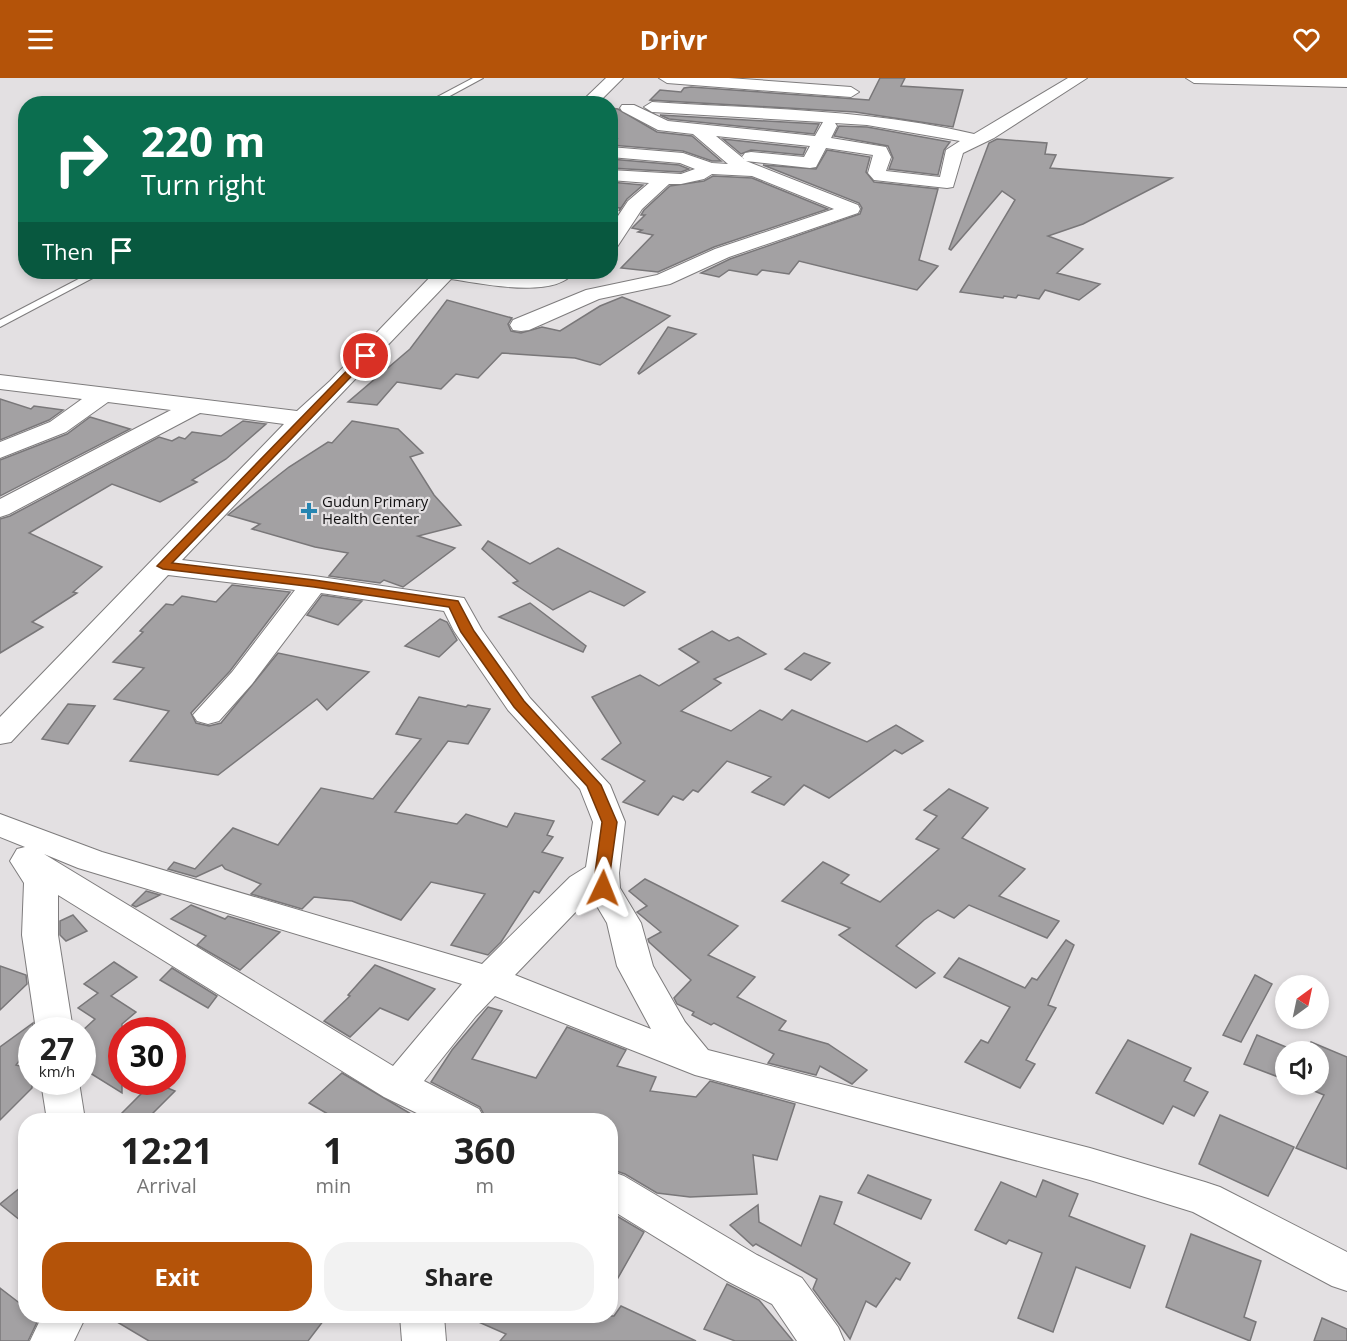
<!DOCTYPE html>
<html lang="en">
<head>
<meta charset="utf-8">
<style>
  body { margin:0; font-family:"Open Sans",sans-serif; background:#f2f2f2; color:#222; height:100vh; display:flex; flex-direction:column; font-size:22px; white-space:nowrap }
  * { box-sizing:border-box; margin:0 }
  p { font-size:20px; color:#767676 }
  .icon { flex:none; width:33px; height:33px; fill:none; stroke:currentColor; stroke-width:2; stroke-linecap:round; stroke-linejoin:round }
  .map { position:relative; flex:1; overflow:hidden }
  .panel { position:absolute; left:18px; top:1035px; width:600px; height:210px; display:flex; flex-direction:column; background:#fff; border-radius:24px; box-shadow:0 3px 9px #0003 }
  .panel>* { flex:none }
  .banner { position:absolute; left:18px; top:18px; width:600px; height:183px; border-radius:24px; box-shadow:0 3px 9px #0003; background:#0b6e4f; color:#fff; overflow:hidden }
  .needle { width:39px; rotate:33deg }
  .buttons { position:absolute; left:1275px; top:897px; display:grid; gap:12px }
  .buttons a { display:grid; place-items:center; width:54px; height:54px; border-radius:50%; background:#fff; box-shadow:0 3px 9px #0003; font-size:30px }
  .speed { position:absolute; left:18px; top:939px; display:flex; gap:12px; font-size:30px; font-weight:700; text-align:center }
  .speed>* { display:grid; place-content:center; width:78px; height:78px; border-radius:50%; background:#fff; box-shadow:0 3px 9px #0003; line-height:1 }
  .speed small { font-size:15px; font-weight:400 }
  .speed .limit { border:9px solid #d22; background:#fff; color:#111 }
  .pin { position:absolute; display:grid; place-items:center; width:51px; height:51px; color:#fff; margin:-26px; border:3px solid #fff; border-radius:50%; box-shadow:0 2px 6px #0007 }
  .me { position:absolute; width:66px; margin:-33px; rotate:2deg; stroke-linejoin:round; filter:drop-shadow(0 0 4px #0008) }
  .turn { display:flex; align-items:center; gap:21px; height:126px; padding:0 24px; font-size:27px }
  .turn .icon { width:78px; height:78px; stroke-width:2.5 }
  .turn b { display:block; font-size:42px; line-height:51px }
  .then { display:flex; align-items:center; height:57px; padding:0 24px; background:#0003; gap:12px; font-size:22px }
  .eta { display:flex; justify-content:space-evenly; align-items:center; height:102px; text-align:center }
  .eta b { font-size:36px; font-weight:700; line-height:42px }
  .primary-button { display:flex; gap:12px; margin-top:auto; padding:12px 24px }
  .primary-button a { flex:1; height:69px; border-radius:24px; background:#b45309; color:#fff; font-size:24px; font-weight:700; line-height:69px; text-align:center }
  .primary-button a+a { background:#f2f2f2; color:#222 }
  header { display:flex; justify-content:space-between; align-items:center; height:78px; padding:0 24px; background:#b45309; color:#fff; font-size:27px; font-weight:700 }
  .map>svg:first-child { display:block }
</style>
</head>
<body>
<header><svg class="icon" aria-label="menu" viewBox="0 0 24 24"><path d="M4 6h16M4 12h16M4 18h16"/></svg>Drivr<svg class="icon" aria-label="heart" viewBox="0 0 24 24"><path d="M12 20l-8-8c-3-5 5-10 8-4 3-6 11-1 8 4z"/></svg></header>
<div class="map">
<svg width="1347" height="1263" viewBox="0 0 1347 1263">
  <rect width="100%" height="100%" fill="#e3e0e2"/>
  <g fill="#a3a1a3" stroke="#797779" stroke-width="1.5">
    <polygon points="880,0 905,0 901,8 963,12 953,49 855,34 650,22 660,12 681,14 684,10 691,9 869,22"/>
    <polygon points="610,30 618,31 657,54 692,58 721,83 712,83 683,73 610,67 617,61 610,60"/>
    <polygon points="660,37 819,46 814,56 669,41"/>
    <polygon points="839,48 867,49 950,64 944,72 938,97 889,91 893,80 888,68 834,58"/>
    <polygon points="723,61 806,70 803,77 751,72 741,76"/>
    <polygon points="997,61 1047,65 1045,76 1056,77 1050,90 1172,100 1083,146 1048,158 1083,171 1057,195 1100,206 1079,222 1045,212 1039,221 1018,217 1016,220 1004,218 1003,220 960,214 1015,122 1002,113 951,172 949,171 989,65"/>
    <polygon points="827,72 870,79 866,94 874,104 938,111 919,182 938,188 917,212 799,183 789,196 762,192 757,197 729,192 719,199 701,195 730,181 860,136 862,130 859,125 763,87 816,91"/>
    <polygon points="610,81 679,87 689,91 681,94 610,90"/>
    <polygon points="713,98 752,100 828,131 714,169 658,194 621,190 653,157 638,154 642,152 632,150 645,137 641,137 644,132 670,108 704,103"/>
    <polygon points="610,104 643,107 627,121 619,133 620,130 610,129"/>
    <polygon points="622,219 670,238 600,287 575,280 502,275 478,300 456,296 441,311 397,304 377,327 348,324 410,271 447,222 512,240 508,246 511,253 521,255 542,249 560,253 600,228"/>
    <polygon points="668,249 696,256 639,296 638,295"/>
    <polygon points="0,321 31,331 34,328 63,332 49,342 0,362"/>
    <polygon points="90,339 130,351 0,418 0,382 67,356"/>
    <polygon points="243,343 266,346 226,381 192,402 197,404 160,424 112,406 29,455 102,489 73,514 77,515 32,544 43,549 0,575 0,441 10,438 159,359 172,363 179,359 185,361 192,354 221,358"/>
    <polygon points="352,343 398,351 423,375 410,379 434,417 461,447 418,458 455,470 403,509 384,502 380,505 329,498 348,475 315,469 252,451 260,446 228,437 289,389 328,364 332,365"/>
    <polygon points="488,463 530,486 558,470 645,514 624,528 590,513 553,532 513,505 518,503 482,471"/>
    <polygon points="232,507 290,514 230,593 191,635 196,645 209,648 221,645 278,575 369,594 327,632 317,621 218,697 130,683 169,633 114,621 144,590 113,584 143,554 140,553 166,526 173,527 182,518 216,524"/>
    <polygon points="322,517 362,523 338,547 307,537"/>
    <polygon points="530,525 586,568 583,574 499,539"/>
    <polygon points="440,541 447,544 457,562 439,579 405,568"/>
    <polygon points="712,553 729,563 738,559 766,576 714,601 721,605 681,633 731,653 760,632 782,642 792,632 867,664 896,647 923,663 902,676 895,672 829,720 804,707 784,727 752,714 771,699 727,683 698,714 693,712 683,722 673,718 658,737 623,724 645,703 602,681 621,665 592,619 640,597 659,608 699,584 679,571"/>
    <polygon points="804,575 830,585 811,602 785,591"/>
    <polygon points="419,619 466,629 468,627 490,631 468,666 448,663 395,734 457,746 466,736 507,749 515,735 554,743 547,757 553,759 542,774 563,780 539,815 534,813 501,864 488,877 451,867 485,816 431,804 401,842 352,823 314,819 302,831 251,816 261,806 225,791 222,787 196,799 168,791 174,784 195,791 233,750 278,767 321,710 373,721 421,661 396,656"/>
    <polygon points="68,626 95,628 68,666 42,661"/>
    <polygon points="949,711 988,730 962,760 1025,791 999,818 1059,843 1047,860 969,827 954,840 938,832 924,842 896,868 935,895 916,910 839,857 850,850 782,823 823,784 849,797 841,805 880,824 939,771 916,761 937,738 924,732"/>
    <polygon points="645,801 738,848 708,877 755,899 737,919 786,943 779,952 828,966 867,992 852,1006 820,988 816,997 768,985 774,976 714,945 711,947 692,937 694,934 677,926 674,920 691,902 649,864 648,861 661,854 637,834 647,828 629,813"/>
    <polygon points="146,813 160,817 136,829 132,827"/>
    <polygon points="191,827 225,841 228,838 280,854 240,892 197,867 206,858 171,841"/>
    <polygon points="73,837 87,853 66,863 60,857 60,843"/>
    <polygon points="1066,862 1074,867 1048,927 1056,930 1026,982 1035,986 1020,1010 965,984 981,962 988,965 1010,929 944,899 959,880 1025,910 1032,900 1037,902"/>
    <polygon points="114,884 137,899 111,918 136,934 122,946 122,1015 82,990 82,953 95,941 78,930 98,915 84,906"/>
    <polygon points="375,887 435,911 408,942 380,930 350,959 324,943 350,918 348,917"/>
    <polygon points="0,888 26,897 27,906 0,932"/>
    <polygon points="172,890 217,918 208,930 160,902"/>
    <polygon points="1255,897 1272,906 1241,964 1223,957"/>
    <polygon points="488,929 502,933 472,981 536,1000 567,949 626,972 617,988 656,999 650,1013 696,1019 710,1003 795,1026 777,1082 753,1077 757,1116 690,1119 657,1115 625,1096 610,1091 610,1042 487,1042 480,1029 431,1004 452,972"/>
    <polygon points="33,945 32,966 16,987 32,991 32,1010 0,1042 0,969"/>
    <polygon points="1257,957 1298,974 1286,974 1286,1002 1244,986"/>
    <polygon points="1128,962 1191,990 1184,1003 1208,1014 1194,1038 1173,1028 1163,1046 1096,1015"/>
    <polygon points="1311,964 1347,979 1347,1091 1296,1070 1324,1017 1297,1006 1318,1006 1318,974 1306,974"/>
    <polygon points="342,995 411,1036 427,1042 338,1042 309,1025"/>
    <polygon points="153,1004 175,1013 146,1042 115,1042"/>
    <polygon points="1220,1037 1294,1069 1268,1118 1199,1086"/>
    <polygon points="868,1097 931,1122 921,1141 858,1115"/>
    <polygon points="1043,1102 1078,1116 1069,1138 1145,1168 1130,1210 1076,1189 1053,1254 1018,1240 1042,1175 1009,1162 1006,1166 975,1152 1001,1104 1036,1119"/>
    <polygon points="26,1105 26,1147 0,1126"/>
    <polygon points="820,1118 842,1124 834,1146 910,1185 900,1202 896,1200 876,1229 866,1223 850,1261 813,1211 817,1201 756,1166 753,1168 730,1147 758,1127 759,1144 801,1168"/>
    <polygon points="610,1134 644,1154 610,1214"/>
    <polygon points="1191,1156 1261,1183 1244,1239 1256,1244 1250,1263 1166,1229"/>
    <polygon points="727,1206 759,1222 793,1263 735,1263 704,1251"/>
    <polygon points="0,1210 26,1230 26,1238 40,1238 28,1263 0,1263"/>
    <polygon points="621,1228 696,1263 500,1263 506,1256 465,1238 614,1238"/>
    <polygon points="107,1238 327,1238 308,1263 149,1263"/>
    <polygon points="1322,1240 1347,1251 1347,1263 1314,1263"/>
  </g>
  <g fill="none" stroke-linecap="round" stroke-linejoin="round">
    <defs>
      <g id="service">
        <polygon points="473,0 483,0 435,26 424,26"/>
        <polygon points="92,194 104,194 0,249 0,242"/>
      </g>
      <g id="minor">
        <polygon points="606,0 623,0 597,26 579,26"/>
        <polygon points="659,0 729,0 851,9 859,14 851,19 667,5"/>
        <path d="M1068 0H1087L994 60 963 75 953 109 947 110 874 102 868 95 873 77 826 70 816 89 810 90 746 83 858 127 860 131 858 135 729 179 670 206 599 221 529 252 521 253 513 252 510 247 513 242 586 212 657 197 715 171 834 131 752 98 712 96 704 101 681 106H669L642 131 617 169 610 171V150L628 123 649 105 610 102V92L681 96 695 91 680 85 610 79V69L683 75 712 85 728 86 693 56 658 52 622 33 620 30 622 27H634L668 43 815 58 823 44 652 34 644 29 652 24C760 31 869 31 974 56ZM835 45 867 47 960 63 946 72 940 99 886 93 891 79 886 69 831 60 837 48ZM716 58 810 68 804 79 751 74 745 75 742 79 744 81Z"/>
        <polygon points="1186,0 1347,0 1347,9 1194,5"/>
        <path d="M435 194H479L521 198 548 194H574C555 222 479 205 451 201L182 482 314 498 464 520 482 552 530 620 610 707 625 744 619 795 620 810 641 845 653 888 685 944 708 972 1090 1070 1205 1104 1220 1109 1347 1174V1213L1332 1208 1193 1134 1090 1102 695 997 495 918 476 938 424 1003 479 1031 485 1042H431L384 1019 58 817V857L73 952H36L22 857 24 805 10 783 17 771 25 769 0 759V736L102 774 482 886 570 799 586 789 593 744 580 711 508 632 454 553 444 533 321 515 252 606 219 643 208 646 197 643 193 637 232 594 295 512 168 497 11 664 0 666V639L284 346 200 335 9 436 0 439V421L171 332 108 324 66 354 0 380V364L50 344 82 321 0 311V297L297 333 330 303ZM44 776 78 790 462 906 393 988ZM591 818 607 845 617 888 651 951 515 897Z"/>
        <polygon points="41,1004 79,1004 85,1042 47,1042"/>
        <polygon points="610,1093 624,1098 757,1177 802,1200 838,1249 844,1263 797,1263 772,1226 727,1203 610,1131"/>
        <polygon points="42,1238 86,1238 74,1263 30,1263"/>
        <polygon points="400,1238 444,1238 446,1263 402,1263"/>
      </g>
    </defs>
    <use href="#service" stroke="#7e7c7d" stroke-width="2"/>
    <use href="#minor" stroke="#7e7c7d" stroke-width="2"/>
    <use href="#service" fill="#fff" fill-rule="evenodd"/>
    <use href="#minor" fill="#fff" fill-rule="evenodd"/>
  </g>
  <polygon fill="#b45309" stroke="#753606" stroke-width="1.5" points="363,276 371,278 172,485 314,502 458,523 474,553 524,623 601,707 617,744 610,795 611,810 609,814 598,814 595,795 602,744 587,708 514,629 461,554 449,529 314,509 163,491 157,488"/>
  <path fill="#2685b1" stroke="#e3e0e2" stroke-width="2" d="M306 424h6v6h6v6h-6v6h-6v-6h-6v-6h6z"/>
  <g text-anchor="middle" stroke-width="4.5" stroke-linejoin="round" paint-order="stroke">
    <g font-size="15" fill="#121112" stroke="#e3e0e2" text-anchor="start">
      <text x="322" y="429">Gudun Primary<tspan x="322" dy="17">Health Center</tspan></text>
    </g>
  </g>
</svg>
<div class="buttons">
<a><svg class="needle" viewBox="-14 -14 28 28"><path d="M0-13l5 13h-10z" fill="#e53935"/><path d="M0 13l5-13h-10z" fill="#767676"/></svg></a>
<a><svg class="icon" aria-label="sound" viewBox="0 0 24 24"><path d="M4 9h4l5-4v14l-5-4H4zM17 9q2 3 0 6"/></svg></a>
</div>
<div class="speed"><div>27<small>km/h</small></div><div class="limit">30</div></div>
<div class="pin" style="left:366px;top:278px;background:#d93025"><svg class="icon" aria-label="arrive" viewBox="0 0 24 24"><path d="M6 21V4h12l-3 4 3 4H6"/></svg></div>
<svg class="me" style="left:603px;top:810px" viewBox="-20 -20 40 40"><path d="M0-17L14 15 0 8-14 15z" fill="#b45309" stroke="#fff" stroke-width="4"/></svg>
<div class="banner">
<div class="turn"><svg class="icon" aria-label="right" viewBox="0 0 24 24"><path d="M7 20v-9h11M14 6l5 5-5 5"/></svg><div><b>220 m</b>Turn right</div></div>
<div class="then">Then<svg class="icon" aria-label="arrive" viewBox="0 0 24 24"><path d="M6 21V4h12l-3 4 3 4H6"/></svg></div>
</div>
<section class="panel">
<div class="eta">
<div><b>12:21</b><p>Arrival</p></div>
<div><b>1</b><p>min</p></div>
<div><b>360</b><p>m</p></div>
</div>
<div class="primary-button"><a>Exit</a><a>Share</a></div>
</section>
</div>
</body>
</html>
